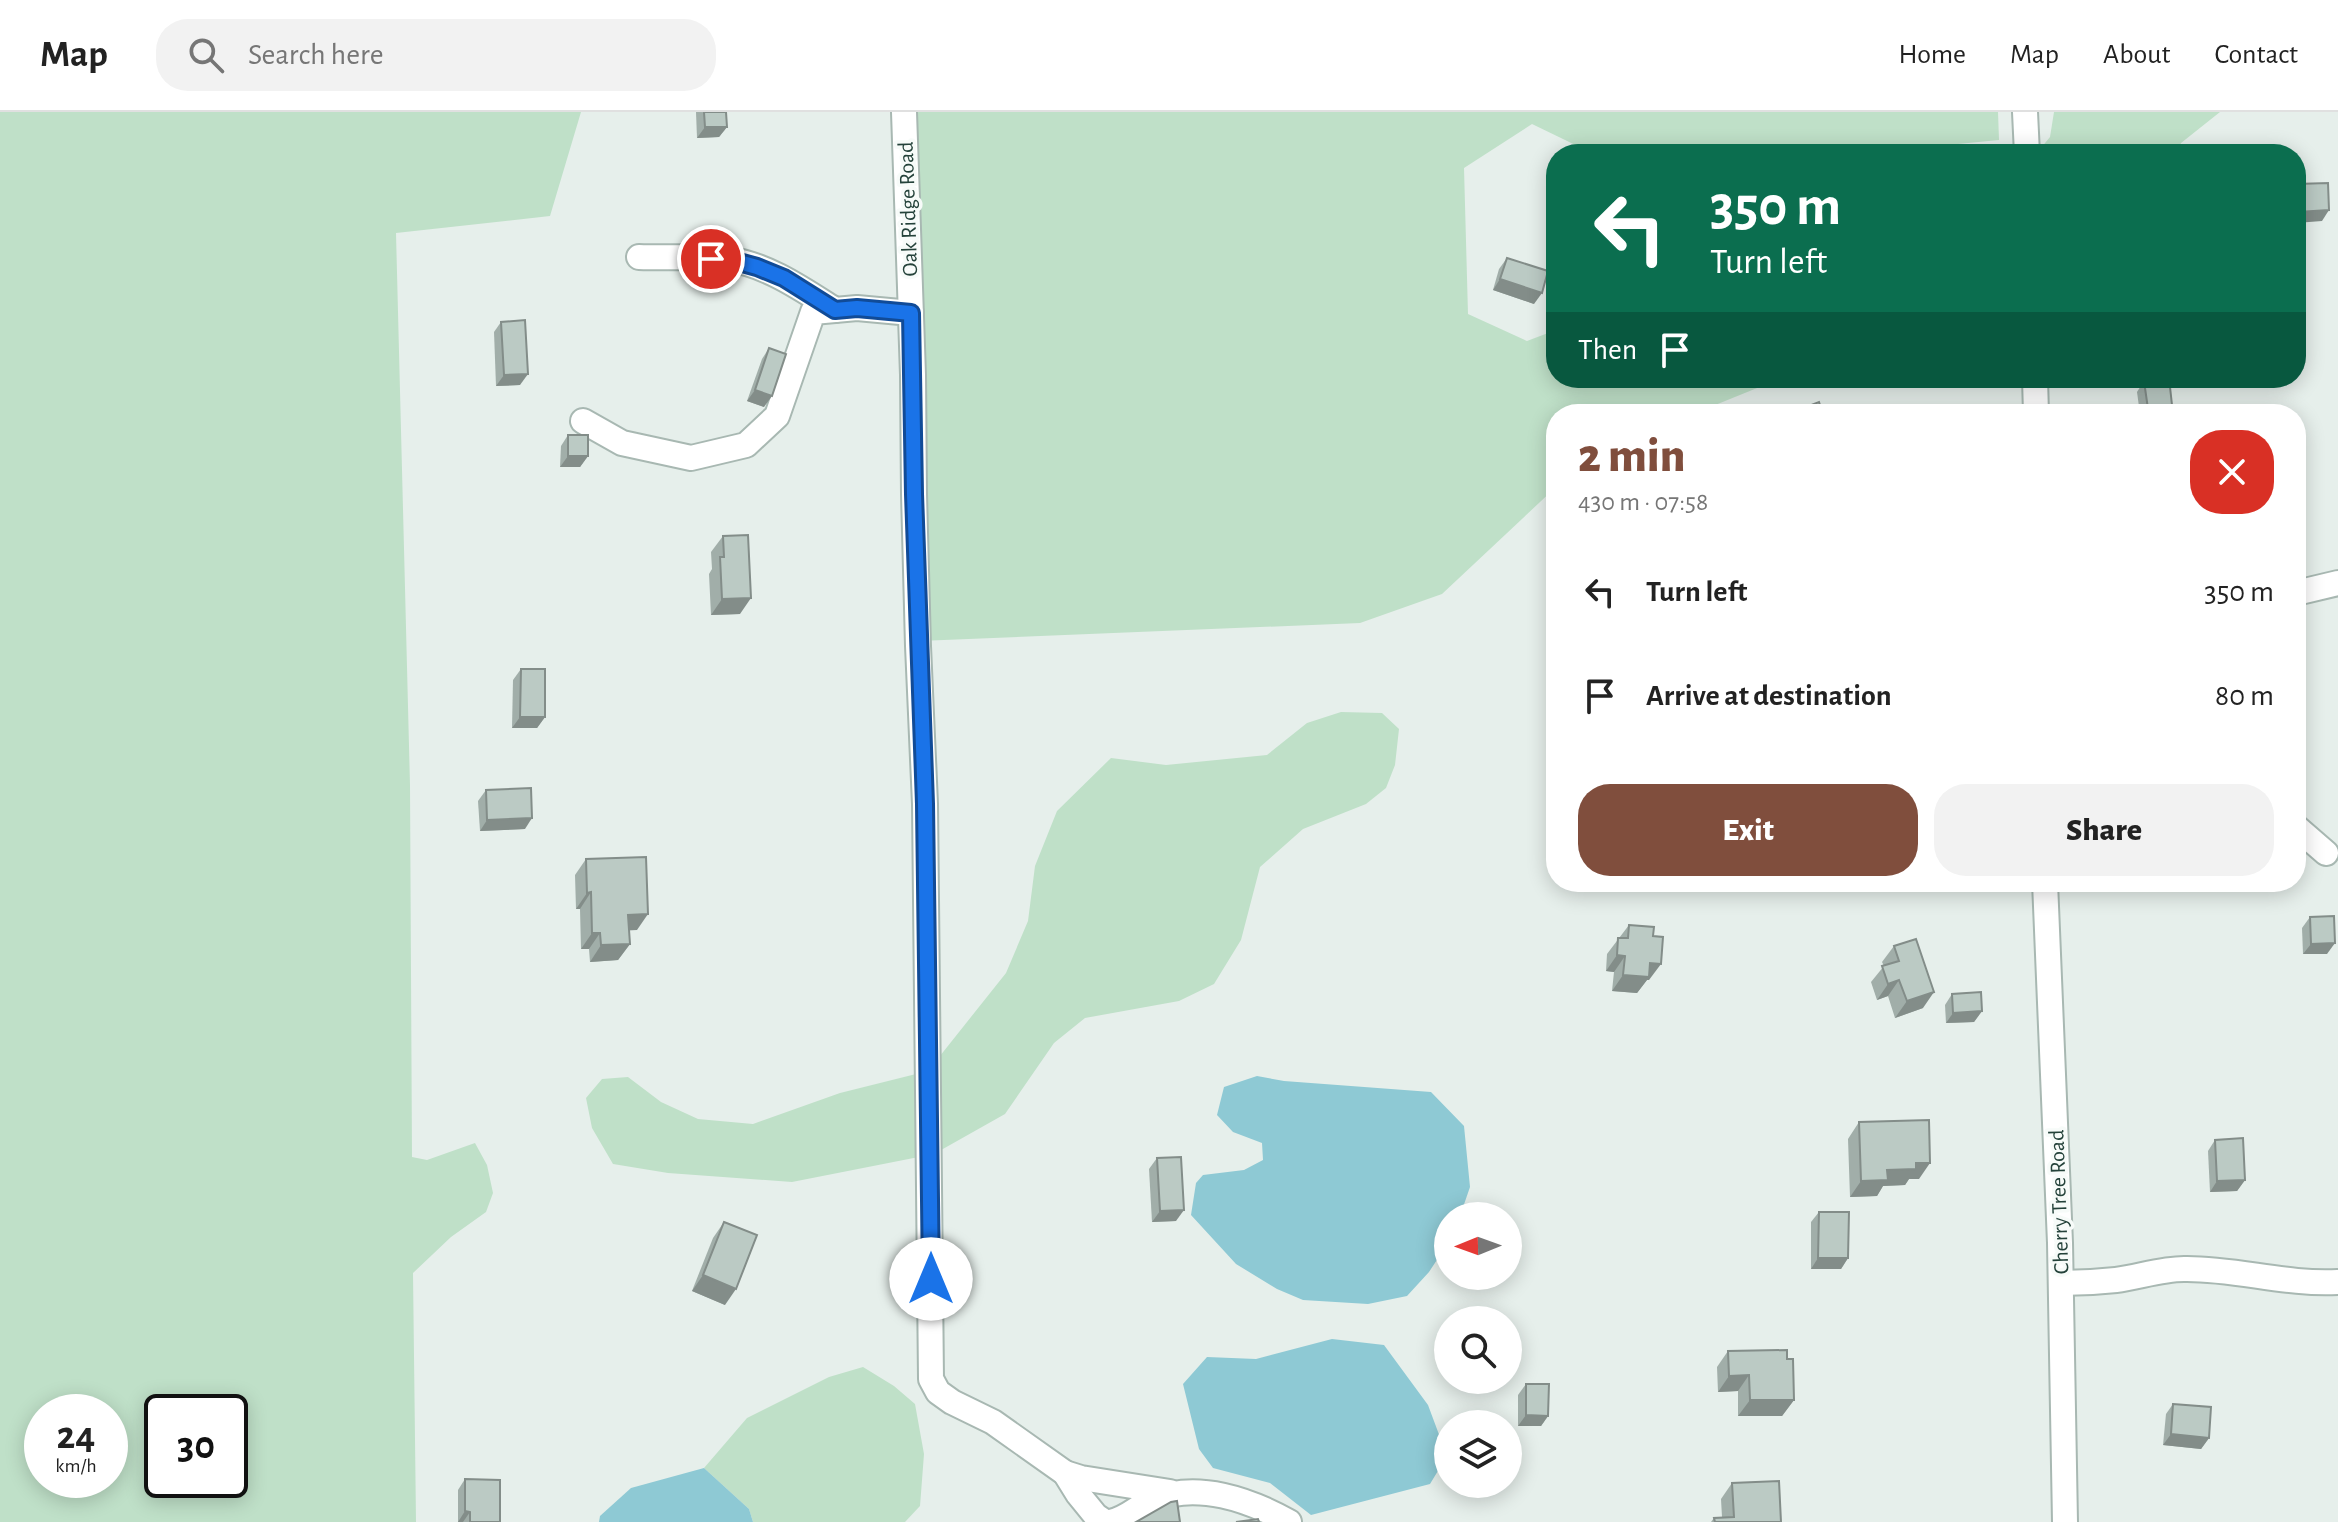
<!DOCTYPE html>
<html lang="en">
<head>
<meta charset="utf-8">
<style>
  body { margin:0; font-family:"Alegreya Sans",sans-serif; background:#f2f2f2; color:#222; height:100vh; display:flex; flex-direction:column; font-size:30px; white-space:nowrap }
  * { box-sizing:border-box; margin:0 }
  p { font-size:26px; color:#767676 }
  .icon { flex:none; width:44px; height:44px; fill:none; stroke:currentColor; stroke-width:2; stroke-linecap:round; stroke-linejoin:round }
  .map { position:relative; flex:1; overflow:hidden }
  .details { position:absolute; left:1546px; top:292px; width:760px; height:488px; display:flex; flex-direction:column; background:#fff; border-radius:32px; box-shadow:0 4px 20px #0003 }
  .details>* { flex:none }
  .guide { position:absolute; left:1546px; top:32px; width:760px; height:244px; border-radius:32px; box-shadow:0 4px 20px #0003; background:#0b6e4f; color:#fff; overflow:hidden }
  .needle { width:52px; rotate:269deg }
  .buttons { position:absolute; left:1434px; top:1090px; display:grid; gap:16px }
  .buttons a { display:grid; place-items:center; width:88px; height:88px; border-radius:50%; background:#fff; box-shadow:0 4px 20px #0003; font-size:40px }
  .speed { position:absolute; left:24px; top:1282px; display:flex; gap:16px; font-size:40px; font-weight:700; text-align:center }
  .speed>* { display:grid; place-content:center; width:104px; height:104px; border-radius:50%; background:#fff; box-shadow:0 4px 20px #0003; line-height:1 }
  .speed small { font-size:20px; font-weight:400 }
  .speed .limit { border:4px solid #111; border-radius:12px; background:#fff; color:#111 }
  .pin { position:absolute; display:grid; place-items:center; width:68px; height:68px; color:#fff; margin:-34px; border:4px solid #fff; border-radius:50%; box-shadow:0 2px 8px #0007 }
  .me { position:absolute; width:88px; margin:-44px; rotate:0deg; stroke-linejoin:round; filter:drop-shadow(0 0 6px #0008) }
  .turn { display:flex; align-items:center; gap:28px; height:168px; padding:0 32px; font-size:36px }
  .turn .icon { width:104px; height:104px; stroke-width:2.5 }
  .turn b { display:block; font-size:56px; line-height:68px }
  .then { display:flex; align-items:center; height:76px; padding:0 32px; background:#0003; gap:16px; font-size:30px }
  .round { display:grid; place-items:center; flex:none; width:84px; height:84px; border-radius:32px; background:#f2f2f2 }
  .headline { display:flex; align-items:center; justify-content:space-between; height:136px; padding:0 32px }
  h1 { font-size:48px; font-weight:800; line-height:60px; color:#804e3d }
  .primary-button { display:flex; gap:16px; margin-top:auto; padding:16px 32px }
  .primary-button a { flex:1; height:92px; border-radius:32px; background:#804e3d; color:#fff; font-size:32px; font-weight:800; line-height:92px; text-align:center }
  .primary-button a+a { background:#f2f2f2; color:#222 }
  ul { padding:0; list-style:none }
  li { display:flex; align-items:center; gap:24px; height:104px; padding:0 32px }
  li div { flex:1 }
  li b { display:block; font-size:30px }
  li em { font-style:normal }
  header { display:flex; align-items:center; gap:48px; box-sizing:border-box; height:112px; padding:0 40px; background:#fff; border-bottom:2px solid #e0e0e0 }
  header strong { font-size:38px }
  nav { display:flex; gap:44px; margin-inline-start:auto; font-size:28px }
  .search { width:560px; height:72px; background:#f2f2f2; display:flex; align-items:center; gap:20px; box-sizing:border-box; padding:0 28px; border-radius:32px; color:#767676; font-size:30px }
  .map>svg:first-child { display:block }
</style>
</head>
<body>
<header>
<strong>Map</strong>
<div class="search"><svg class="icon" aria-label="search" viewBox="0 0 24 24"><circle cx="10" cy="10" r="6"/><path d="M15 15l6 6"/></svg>Search here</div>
<nav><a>Home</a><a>Map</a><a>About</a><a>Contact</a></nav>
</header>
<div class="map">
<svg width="2338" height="1410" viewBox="0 0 2338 1410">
  <rect width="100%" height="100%" fill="#e6efeb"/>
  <g fill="#bfe0c8" fill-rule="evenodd">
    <path d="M0 0H581L550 104 396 121 410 673 412 1045 427 1048 475 1031 487 1053 493 1081 486 1100 451 1125 413 1161 416 1410H0ZM42 1300H110V1368H42ZM162 1300H230V1368H162Z"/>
    <polygon points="906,0 1998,0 1999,28 1855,42 1594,42 1532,12 1464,56 1468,202 1527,229 1556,218 1556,266 1782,266 1693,302 1556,302 1556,375 1442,482 1360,511 919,529"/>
    <polygon points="2054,0 2220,0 2181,31 2176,42 2036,42 2050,25"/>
    <polygon points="1341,600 1382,601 1399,617 1395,653 1386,676 1366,692 1303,717 1260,755 1241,828 1214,872 1179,889 1085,906 1054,931 1005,1002 934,1042 792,1070 668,1061 613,1052 592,1016 586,986 602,967 628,965 661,990 698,1007 753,1012 840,981 928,959 1006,861 1028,809 1035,754 1057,699 1111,646 1166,653 1267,643 1307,611"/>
    <polygon points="863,1255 894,1274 915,1292 924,1342 920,1394 905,1410 753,1410 749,1397 704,1356 747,1306 829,1265"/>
  </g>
  <g fill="#8ec9d4">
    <polygon points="1257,964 1284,969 1431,980 1464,1014 1470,1075 1460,1104 1448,1104 1448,1131 1429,1160 1407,1184 1368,1192 1303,1188 1277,1177 1236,1152 1191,1103 1196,1071 1203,1063 1244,1058 1263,1048 1262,1031 1233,1020 1217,1003 1224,975"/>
    <polygon points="1332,1227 1384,1233 1428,1293 1447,1344 1430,1372 1311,1403 1270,1371 1213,1356 1199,1337 1183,1272 1207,1245 1256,1247"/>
    <polygon points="704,1356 749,1397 753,1410 599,1410 600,1404 631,1376"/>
  </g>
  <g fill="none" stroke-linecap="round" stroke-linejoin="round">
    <defs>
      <g id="minor">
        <polyline points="904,0 913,263 914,382 918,534 925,692 931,1267 938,1280 952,1290 993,1310 1065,1361 1078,1382 1096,1404 1105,1410"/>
        <polyline points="2025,0 2027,42"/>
        <path d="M639 145C667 146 700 144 728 147 768 153 802 177 835 198"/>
        <polyline points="2035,266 2036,302"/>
        <polyline points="583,309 622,331 691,346 746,333 777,304 813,200 857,196 911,201"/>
        <polyline points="2296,481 2338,471"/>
        <polyline points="2296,715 2326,741"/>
        <polyline points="2045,770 2060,1131 2065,1410"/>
        <path d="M2061 1171C2079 1171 2098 1170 2116 1168 2139 1165 2161 1157 2184 1157 2235 1156 2286 1173 2338 1170"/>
        <polyline points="1065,1361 1081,1366 1170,1380"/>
        <path d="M1110 1410C1127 1407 1138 1394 1153 1388 1197 1369 1250 1388 1289 1410"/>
      </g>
    </defs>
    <use href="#minor" stroke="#a8b8b2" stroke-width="28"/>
    <use href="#minor" stroke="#fff" stroke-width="24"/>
  </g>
  <g fill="#a1aea9">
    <polygon points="696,0 726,0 727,15 719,25 697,26"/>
    <polygon points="1507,146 1534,192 1493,178 1499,157"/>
    <polygon points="501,210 520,273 496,274 494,220"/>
    <polygon points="769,236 764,295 747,289 762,247"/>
    <polygon points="2144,269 2173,302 2140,302 2137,280"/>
    <polygon points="568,323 588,344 580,355 560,355 561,334"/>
    <polygon points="723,424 740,502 711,503 709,462 712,457 711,440"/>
    <polygon points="521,557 545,605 537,616 512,616 513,568"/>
    <polygon points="486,678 525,717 480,719 478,689"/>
    <polygon points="586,747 637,818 629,818 630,832 618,848 590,850 589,837 581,837 580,797 576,797 575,763"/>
    <polygon points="2310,805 2327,842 2303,842 2302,816"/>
    <polygon points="1629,813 1653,824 1649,868 1647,868 1637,881 1612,879 1614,860 1606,859 1607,842"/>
    <polygon points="1894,834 1923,896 1895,906 1888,884 1877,888 1871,870 1884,854 1882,850"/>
    <polygon points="1952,882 1982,899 1974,910 1946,911 1945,893"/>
    <polygon points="1859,1010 1919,1067 1909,1067 1905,1073 1883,1074 1877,1084 1850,1085 1848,1027"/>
    <polygon points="2215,1028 2245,1068 2237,1079 2210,1080 2208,1039"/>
    <polygon points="1157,1046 1176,1109 1152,1110 1149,1057"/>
    <polygon points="1819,1100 1848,1146 1841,1157 1811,1157 1811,1110"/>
    <polygon points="724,1110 725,1193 692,1179 713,1126"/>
    <polygon points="1728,1239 1787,1247 1794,1288 1782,1304 1738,1304 1738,1279 1718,1280 1717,1255"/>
    <polygon points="1526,1272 1548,1304 1541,1314 1518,1314 1518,1283"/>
    <polygon points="2173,1292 2209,1326 2201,1337 2163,1333 2166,1302"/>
    <polygon points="465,1367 500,1410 458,1410 458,1378"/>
    <polygon points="1732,1371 1781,1410 1711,1410 1714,1406 1722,1405 1721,1387"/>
  </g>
  <g fill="#838d89">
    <polygon points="705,15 727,15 719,25 697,26"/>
    <polygon points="2329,98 2322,109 2296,111 2296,103 2298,100"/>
    <polygon points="1500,167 1542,181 1534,192 1493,178"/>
    <polygon points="528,262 520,273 496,274 504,263"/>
    <polygon points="755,278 772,284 764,295 747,289"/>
    <polygon points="568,344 588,344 580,355 560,355"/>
    <polygon points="751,486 740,502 711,503 722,487"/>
    <polygon points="520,605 545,605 537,616 512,616"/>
    <polygon points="532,706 525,717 480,719 487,708"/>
    <polygon points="591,780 580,797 576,797 587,781"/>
    <polygon points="648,802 637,818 617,819 628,803"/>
    <polygon points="592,821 600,821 589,837 581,837"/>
    <polygon points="2335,831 2327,842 2303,842 2311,832"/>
    <polygon points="630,832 618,848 590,850 601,833"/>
    <polygon points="1617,843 1625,844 1614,860 1606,859"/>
    <polygon points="1650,851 1661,852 1649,868 1647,868 1637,881 1612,879 1623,863"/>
    <polygon points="1899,868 1888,884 1877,888 1888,872"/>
    <polygon points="1934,880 1923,896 1895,906 1907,889"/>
    <polygon points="1982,899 1974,910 1946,911 1953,901"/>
    <polygon points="1916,1051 1930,1051 1919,1067 1909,1067 1905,1073 1883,1074 1877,1084 1850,1085 1861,1069 1887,1058"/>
    <polygon points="2245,1068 2237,1079 2210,1080 2217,1069"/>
    <polygon points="1184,1098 1176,1109 1152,1110 1160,1099"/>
    <polygon points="1818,1146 1848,1146 1841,1157 1811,1157"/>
    <polygon points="703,1163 736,1177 725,1193 692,1179"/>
    <polygon points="1749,1263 1738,1279 1718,1280 1729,1264"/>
    <polygon points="1750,1288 1794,1288 1782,1304 1738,1304"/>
    <polygon points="1526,1303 1548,1304 1541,1314 1518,1314"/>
    <polygon points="2171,1322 2209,1326 2201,1337 2163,1333"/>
    <polygon points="465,1399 470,1400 463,1410 458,1410"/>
  </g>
  <g fill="#bbcac4" stroke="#838d89" stroke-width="2">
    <polygon points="704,0 726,0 727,15 705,15"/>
    <polygon points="2328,71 2329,98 2298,100 2298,95 2296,95 2296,72"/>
    <polygon points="1507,146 1548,159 1542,181 1500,167"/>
    <polygon points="525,208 528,262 504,263 501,210"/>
    <polygon points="769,236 786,242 772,284 755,278"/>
    <polygon points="2169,266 2173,302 2152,302 2151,297 2148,297 2144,269"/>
    <polygon points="1819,290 1823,302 1788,302"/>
    <rect x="568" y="323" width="20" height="21"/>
    <polygon points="748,423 751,486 722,487 720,445 724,445 723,424"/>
    <polygon points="521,557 545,557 545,605 520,605"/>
    <polygon points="531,676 532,706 487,708 486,678"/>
    <polygon points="646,745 648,802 628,803 630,832 601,833 600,821 592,821 591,780 587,781 586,747"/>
    <polygon points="2334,804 2335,831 2311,832 2310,805"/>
    <polygon points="1629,813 1654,815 1653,824 1663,825 1661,852 1650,851 1649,865 1623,863 1625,844 1617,843 1618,826 1628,826"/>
    <polygon points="1916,827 1934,880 1907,889 1899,868 1888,872 1882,854 1899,849 1894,834"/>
    <polygon points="1981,880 1982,899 1953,901 1952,882"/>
    <polygon points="1929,1008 1930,1051 1916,1051 1916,1057 1887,1058 1888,1068 1861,1069 1859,1010"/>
    <polygon points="2243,1026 2245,1068 2217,1069 2215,1028"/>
    <polygon points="1181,1045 1184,1098 1160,1099 1157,1046"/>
    <polygon points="1819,1100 1849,1100 1848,1146 1818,1146"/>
    <polygon points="724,1110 757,1123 736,1177 703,1163"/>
    <polygon points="1787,1238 1787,1247 1793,1247 1794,1288 1750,1288 1749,1263 1729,1264 1728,1239"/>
    <polygon points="1526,1272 1549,1272 1548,1304 1526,1303"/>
    <polygon points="2173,1292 2211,1295 2209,1326 2171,1322"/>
    <polygon points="465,1367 500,1368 500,1410 470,1410 470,1400 465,1399"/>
    <polygon points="1779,1369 1781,1410 1715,1410 1714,1406 1734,1405 1732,1371"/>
    <polygon points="1177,1389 1180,1410 1136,1410 1171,1390"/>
    <polygon points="1258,1407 1259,1410 1236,1410"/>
  </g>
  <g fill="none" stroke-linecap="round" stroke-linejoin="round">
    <defs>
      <polyline id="route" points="711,147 728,147 757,155 784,166 835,198 857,196 911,201 914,382 925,692 931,1167"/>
    </defs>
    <use href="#route" stroke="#114b97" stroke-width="20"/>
    <use href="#route" stroke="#1a73e8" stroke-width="14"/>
  </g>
  <g text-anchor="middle" stroke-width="7" stroke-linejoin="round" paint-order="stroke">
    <g font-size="22" fill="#24423a" stroke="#f7fbf9">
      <text transform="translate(907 97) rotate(-92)" y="8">Oak Ridge Road</text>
      <text transform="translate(2058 1090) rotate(-92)" y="8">Cherry Tree Road</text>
    </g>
  </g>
</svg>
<div class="buttons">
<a><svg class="needle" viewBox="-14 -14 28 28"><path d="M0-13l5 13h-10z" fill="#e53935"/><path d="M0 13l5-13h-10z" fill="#767676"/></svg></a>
<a><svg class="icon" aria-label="search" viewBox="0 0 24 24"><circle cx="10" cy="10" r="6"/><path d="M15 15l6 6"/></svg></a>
<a><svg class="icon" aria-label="layers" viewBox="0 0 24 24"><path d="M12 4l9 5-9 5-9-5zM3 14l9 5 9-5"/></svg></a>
</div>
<div class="speed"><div>24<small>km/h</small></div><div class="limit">30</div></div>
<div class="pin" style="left:711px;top:147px;background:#d93025"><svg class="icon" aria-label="arrive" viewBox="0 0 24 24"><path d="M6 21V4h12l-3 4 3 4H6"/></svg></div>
<svg class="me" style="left:931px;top:1167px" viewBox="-20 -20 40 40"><circle r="19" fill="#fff"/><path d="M0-13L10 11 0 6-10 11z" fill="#1a73e8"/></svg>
<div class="guide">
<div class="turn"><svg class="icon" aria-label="left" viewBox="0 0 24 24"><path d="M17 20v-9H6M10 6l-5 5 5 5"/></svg><div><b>350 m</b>Turn left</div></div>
<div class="then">Then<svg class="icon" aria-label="arrive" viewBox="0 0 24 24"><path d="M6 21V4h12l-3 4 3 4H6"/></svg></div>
</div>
<section class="details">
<div class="headline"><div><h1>2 min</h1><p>430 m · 07:58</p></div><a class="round" style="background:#d93025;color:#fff"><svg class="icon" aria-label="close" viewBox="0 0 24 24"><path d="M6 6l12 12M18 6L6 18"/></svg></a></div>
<ul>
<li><svg class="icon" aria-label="left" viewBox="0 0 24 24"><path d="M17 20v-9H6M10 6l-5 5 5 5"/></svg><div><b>Turn left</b></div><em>350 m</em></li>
<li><svg class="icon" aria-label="arrive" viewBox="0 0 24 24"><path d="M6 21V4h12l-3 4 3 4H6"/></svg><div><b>Arrive at destination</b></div><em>80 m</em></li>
</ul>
<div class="primary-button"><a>Exit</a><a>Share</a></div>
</section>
</div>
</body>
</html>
